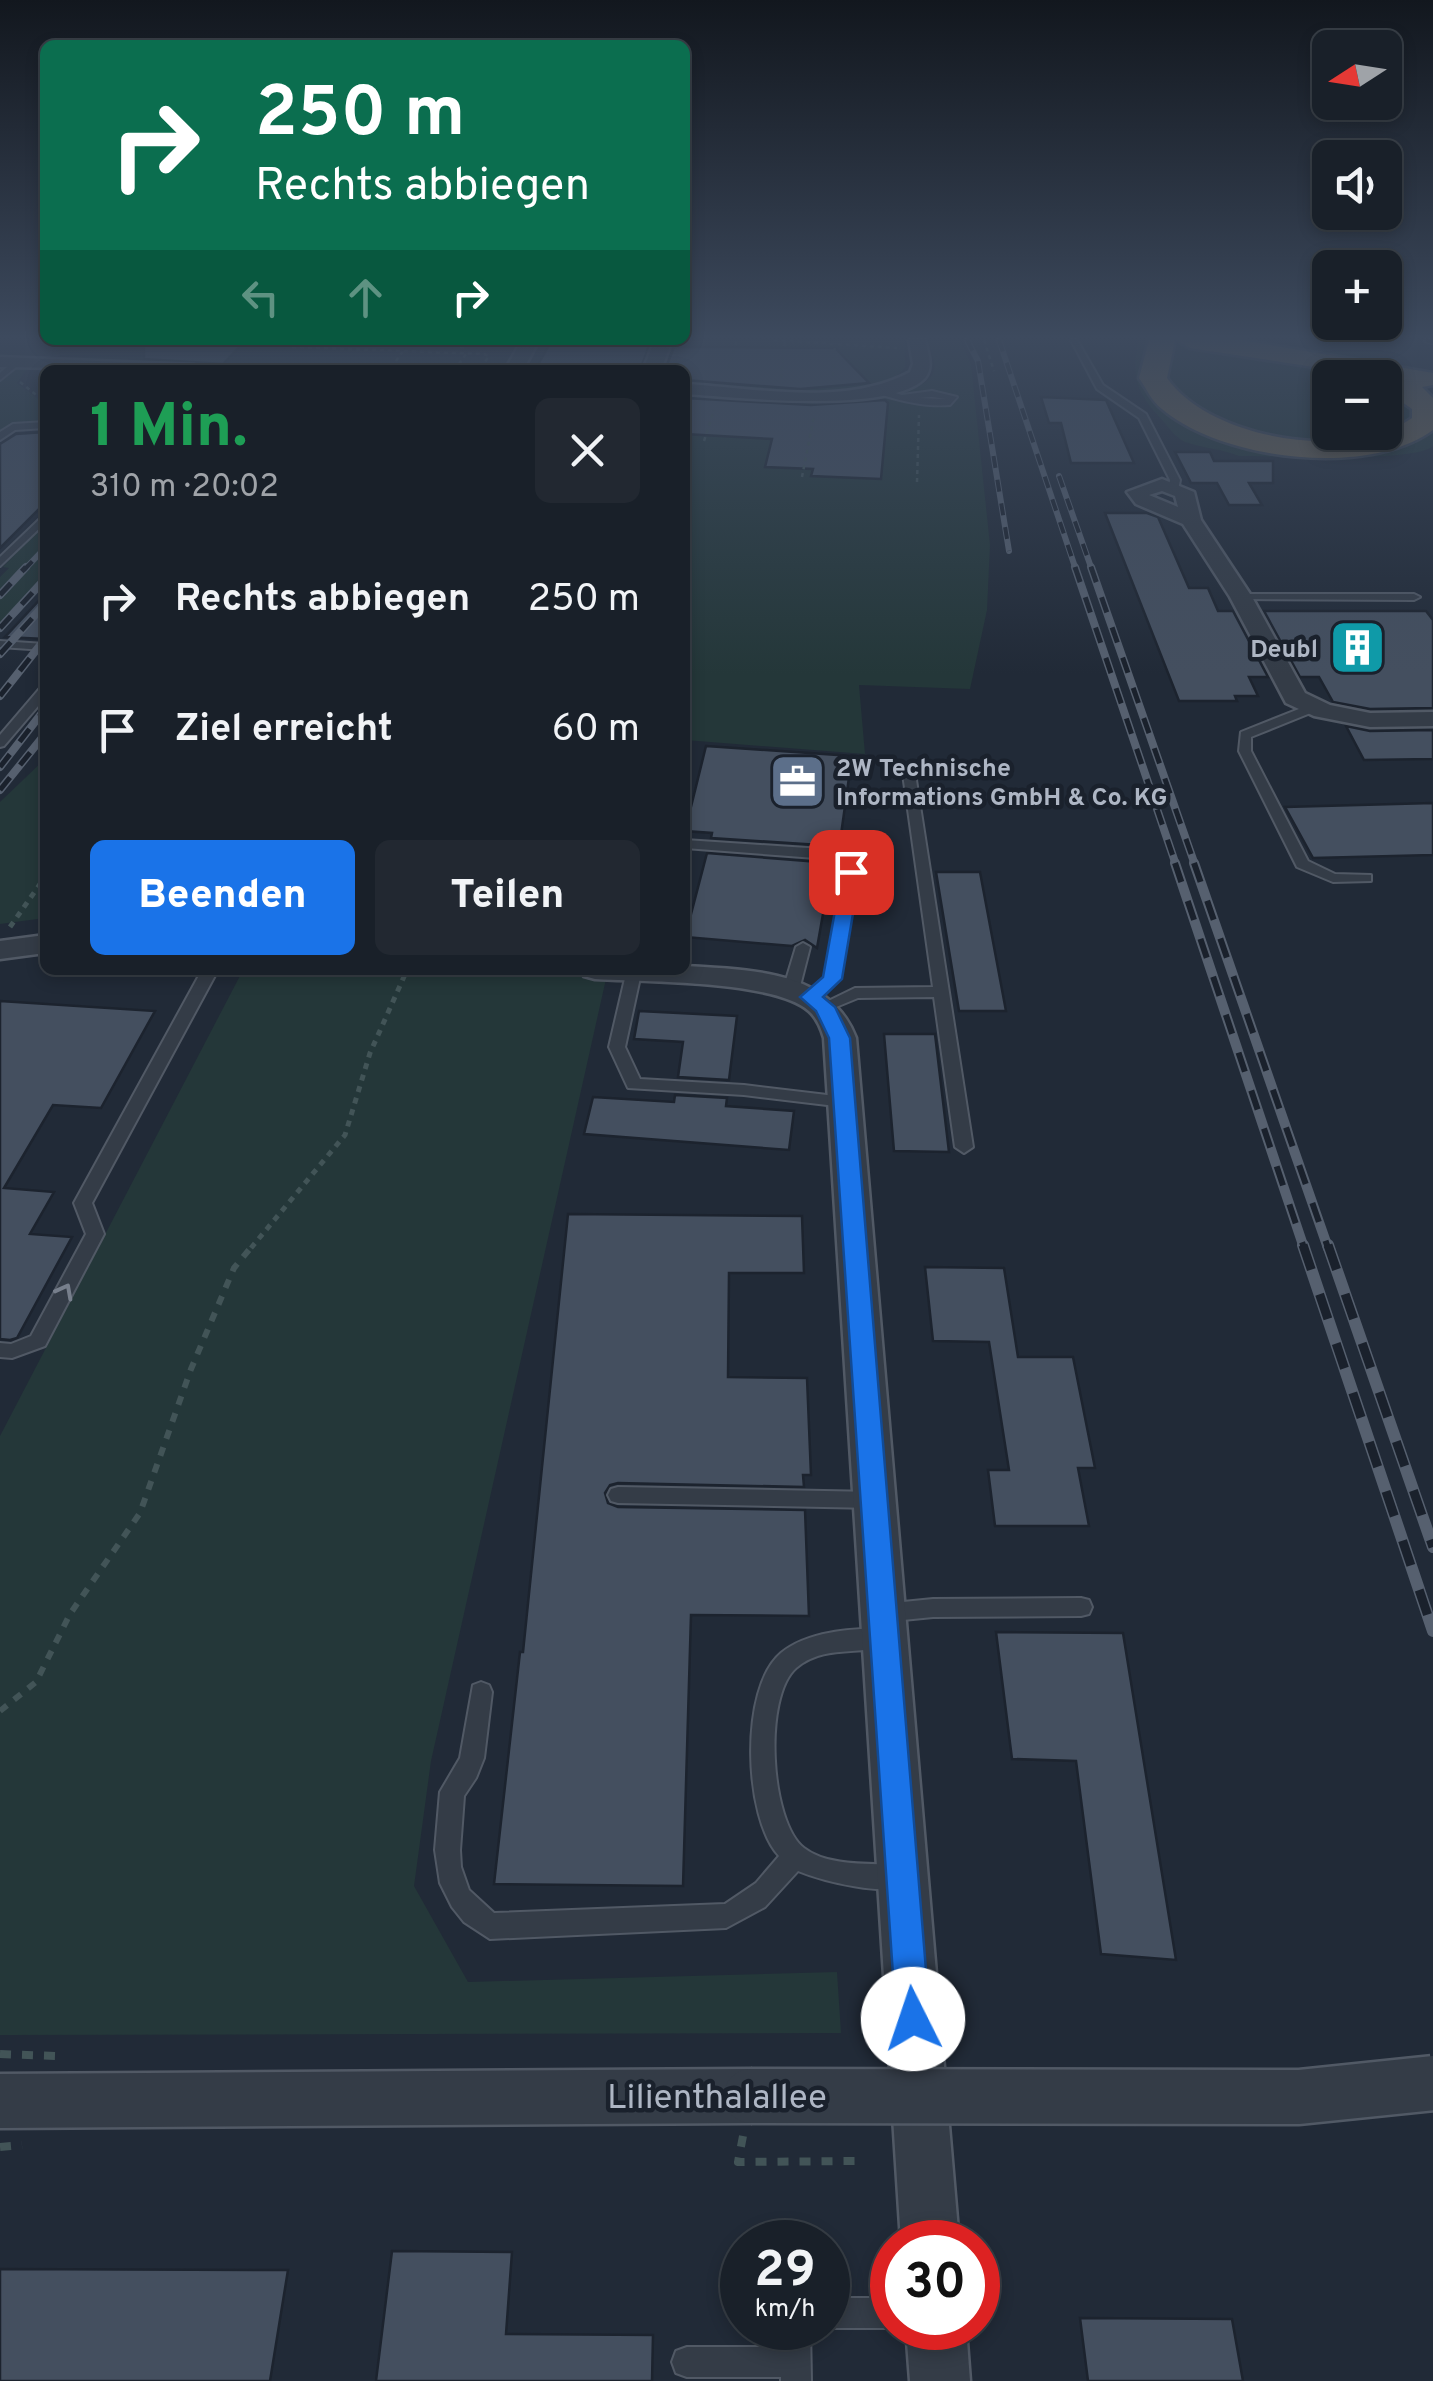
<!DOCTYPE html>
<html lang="de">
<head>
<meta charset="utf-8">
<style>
  body { margin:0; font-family:Overpass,sans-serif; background:#222831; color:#f1f3f6; height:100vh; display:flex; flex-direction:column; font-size:38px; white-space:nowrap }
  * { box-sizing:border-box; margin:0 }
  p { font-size:32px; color:#9fa3a8 }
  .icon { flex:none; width:55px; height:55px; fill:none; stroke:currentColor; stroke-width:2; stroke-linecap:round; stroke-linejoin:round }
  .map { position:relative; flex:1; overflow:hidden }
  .drawer { position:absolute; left:40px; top:365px; width:650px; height:610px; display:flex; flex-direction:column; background:#192029; border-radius:15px; box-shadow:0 5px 15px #0003,0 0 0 2px #373e46 }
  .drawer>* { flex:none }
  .banner { position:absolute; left:40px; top:40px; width:650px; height:305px; border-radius:15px; box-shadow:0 5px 15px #0003,0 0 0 2px #373e46; background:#0b6e4f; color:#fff; overflow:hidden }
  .needle { width:65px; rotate:258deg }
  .tools { position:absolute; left:1312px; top:30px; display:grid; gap:20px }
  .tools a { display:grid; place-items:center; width:90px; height:90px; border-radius:15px; background:#192029; box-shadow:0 5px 15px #0003,0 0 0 2px #373e46; font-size:50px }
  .speed { position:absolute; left:720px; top:2220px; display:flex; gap:20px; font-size:50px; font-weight:700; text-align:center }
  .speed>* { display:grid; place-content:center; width:130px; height:130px; border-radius:50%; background:#192029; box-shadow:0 5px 15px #0003,0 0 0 2px #373e46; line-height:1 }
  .speed small { font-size:25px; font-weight:400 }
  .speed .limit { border:15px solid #d22; background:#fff; color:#111 }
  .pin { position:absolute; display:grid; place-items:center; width:85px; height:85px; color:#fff; margin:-42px; border-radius:20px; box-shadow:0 5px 15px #0006 }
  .me { position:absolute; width:110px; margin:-55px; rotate:356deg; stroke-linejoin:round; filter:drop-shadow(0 0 8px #0008) }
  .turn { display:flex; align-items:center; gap:35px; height:210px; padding:0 50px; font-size:45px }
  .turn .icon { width:130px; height:130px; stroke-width:2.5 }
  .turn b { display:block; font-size:70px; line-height:85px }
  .lanes { display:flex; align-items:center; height:95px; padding:0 50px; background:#0003; justify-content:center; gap:50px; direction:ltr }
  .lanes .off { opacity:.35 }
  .round { display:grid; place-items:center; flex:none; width:105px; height:105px; border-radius:15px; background:#222831 }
  .summary { display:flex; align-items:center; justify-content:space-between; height:170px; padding:0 50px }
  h1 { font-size:60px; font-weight:800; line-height:75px; color:#1e9e55 }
  .cta { display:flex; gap:20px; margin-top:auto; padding:20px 50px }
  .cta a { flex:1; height:115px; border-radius:15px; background:#1a73e8; color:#fff; font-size:40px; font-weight:800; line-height:115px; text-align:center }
  .cta a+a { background:#222831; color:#f1f3f6 }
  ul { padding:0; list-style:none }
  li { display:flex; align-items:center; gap:30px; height:130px; padding:0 50px }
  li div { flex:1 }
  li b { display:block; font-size:38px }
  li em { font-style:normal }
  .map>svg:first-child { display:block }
</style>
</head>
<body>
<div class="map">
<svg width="1433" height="2381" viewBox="0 0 1433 2381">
  <rect width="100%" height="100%" fill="#212a37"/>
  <g fill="#243739">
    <path d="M676 340H905V367C879 406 730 386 685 385V370H663Z"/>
    <path d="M928 340H960L971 364 990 545 987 610 970 689 859 685 865 754 685 740V393C724 395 921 416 934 371 936 363 930 349 928 340Z"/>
    <path d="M1139 340H1153L1146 364 1213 433 1392 447 1433 431V446C1416 463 1272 456 1239 456 1222 449 1202 448 1185 442 1176 438 1168 427 1162 420 1137 394 1130 376 1139 340Z"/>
    <polygon points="1173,343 1298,362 1364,377 1330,378 1330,432 1385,432 1385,382 1421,409 1391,439 1288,443 1207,421 1166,377"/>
    <path d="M0 367H9L6 372 28 367 17 383 45 404V416C33 426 14 421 0 431Z"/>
    <polygon points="45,522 45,574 0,623 0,577 9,568 3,567"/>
    <polygon points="45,759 45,918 0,924 0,802"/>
    <polygon points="243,970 608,970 431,1761 414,1886 468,1982 837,1972 841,2033 0,2035 0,1436"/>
  </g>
  <g fill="#444f5f" stroke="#1c232e" stroke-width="2.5">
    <polygon points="144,340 246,340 223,364 144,359"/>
    <polygon points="551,342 649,346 640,370 535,370"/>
    <polygon points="674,347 835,348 869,383 800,389 685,380 685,370 665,370"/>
    <polygon points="1041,397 1106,400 1134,463 1071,463 1061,423 1049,423"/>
    <polygon points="685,398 811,405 885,400 888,403 881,479 811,476 813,469 765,467 772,439 685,434"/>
    <polygon points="45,432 45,503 0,548 0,444 16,434"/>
    <polygon points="1175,452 1210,452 1214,461 1273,461 1273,483 1249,483 1262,505 1229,505 1217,483 1191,483"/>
    <polygon points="1105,513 1147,513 1158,517 1189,588 1208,588 1218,611 1233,611 1268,677 1249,677 1258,696 1235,696 1237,701 1179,701"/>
    <polygon points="45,594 45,639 5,637"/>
    <polygon points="1264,611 1426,611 1433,620 1433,708 1370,709 1333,702 1319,677 1300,677"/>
    <polygon points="1346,726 1370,731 1433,730 1433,759 1364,760"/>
    <polygon points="706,746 852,756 840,842 835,842 835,846 711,838 712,833 685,831"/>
    <polygon points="1433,803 1433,855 1313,858 1285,807"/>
    <polygon points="707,853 832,863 817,948 805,940 792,946 685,937"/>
    <polygon points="936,872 980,872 1006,1011 959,1011"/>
    <polygon points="0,1001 155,1011 101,1108 53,1105 4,1188 54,1192 30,1234 72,1237 17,1338 10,1340 0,1339"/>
    <polygon points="639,1011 737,1016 729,1080 678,1077 683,1042 634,1039"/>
    <polygon points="884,1034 935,1034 949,1152 894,1151"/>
    <polygon points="675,1095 727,1098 726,1106 794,1111 789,1150 584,1134 593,1097 674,1102"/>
    <polygon points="568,1214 802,1216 804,1273 729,1273 728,1377 807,1378 811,1475 803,1475 804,1487 618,1483 610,1485 605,1493 608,1503 618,1507 805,1510 809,1616 691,1615 683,1886 494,1884 520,1652 523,1652"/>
    <polygon points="925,1267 1004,1268 1018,1357 1073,1357 1095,1468 1078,1468 1089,1526 995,1526 988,1470 1009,1470 989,1342 933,1341"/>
    <polygon points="996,1632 1123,1633 1176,1960 1101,1954 1076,1761 1012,1759"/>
    <polygon points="392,2251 512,2252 506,2334 653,2335 652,2381 376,2381"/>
    <polygon points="0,2269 288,2270 270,2381 0,2381"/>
    <polygon points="1080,2318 1232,2319 1243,2381 1088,2381"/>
  </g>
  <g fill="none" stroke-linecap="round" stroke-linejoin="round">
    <defs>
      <g id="service">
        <polygon points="1071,340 1077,340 1103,385 1146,414 1180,480 1178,490 1169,488 1170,480 1139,418 1097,389"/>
        <polygon points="14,361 21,363 0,380 0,373"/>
        <path d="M879 388 902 395 932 391 957 397 950 405C924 407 900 401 876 393ZM932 397 946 399 919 398Z"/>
        <polygon points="45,422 45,428 15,430 0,440 0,432 13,424"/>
        <polygon points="45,514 45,523 0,566 0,557"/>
        <polygon points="1241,594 1414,594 1420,597 1414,600 1237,599 1237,595"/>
        <polygon points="0,641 45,644 45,650 0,647"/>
        <polygon points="45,686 45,698 4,746 0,747 0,735 41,687"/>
        <polygon points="1314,703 1318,704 1318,710 1251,737 1251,751 1308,861 1335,874 1371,875 1371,881 1333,882 1297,867 1239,751 1241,732"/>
        <polygon points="908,763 914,767 973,1147 964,1153 955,1147 934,997 858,998 824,1012 816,1007 855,988 933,987 902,767"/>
        <polygon points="685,840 838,850 853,855 858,871 837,982 810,1002 802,997 825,977 844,871 842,860 685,848"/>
        <polygon points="803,943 810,947 799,990 796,993 786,993 783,990 796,947"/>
        <polygon points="202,970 218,970 92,1203 104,1234 45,1346 12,1358 0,1357 0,1343 11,1344 31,1336 86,1234 74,1203"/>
        <polygon points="627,970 639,970 641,973 625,1047 640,1079 744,1085 844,1097 852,1102 844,1107 744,1095 628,1088 609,1047"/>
        <polygon points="618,1487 874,1492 881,1494 884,1500 881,1506 874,1508 618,1503 611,1501 608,1495 611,1489"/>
        <polygon points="1081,1598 1089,1600 1092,1607 1089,1614 1081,1616 933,1617 883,1622 875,1620 872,1613 875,1606 883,1604 933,1599"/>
        <path d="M884 1628 892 1631 895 1638 892 1645C861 1656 824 1644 796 1668 763 1697 770 1822 804 1848 828 1867 873 1863 902 1865L911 1868 914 1877 911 1886C884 1896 825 1882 798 1871L765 1907 726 1928 490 1939 464 1922 452 1907 440 1883 435 1850 440 1792 460 1758 473 1685 481 1682 489 1685 492 1692 484 1758 476 1778 464 1796 460 1850 461 1867 469 1890 494 1913 725 1904 756 1883 779 1856C744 1819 739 1688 781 1653 808 1631 850 1629 884 1628Z"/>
        <polygon points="828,2298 892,2298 893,2328 827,2328"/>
        <polygon points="780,2328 810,2328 811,2381 781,2381 781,2377 687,2377 676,2373 672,2362 676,2351 687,2347 780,2347"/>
      </g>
      <g id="minor">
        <polygon points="522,340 539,340 523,370 505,370"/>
        <polygon points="655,340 672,340 661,370 643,370"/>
        <path d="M909 340H925C928 353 934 367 925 378 891 415 734 397 685 394V384C755 388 846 407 910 372L913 364Z"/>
        <polygon points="0,357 194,365 203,370 0,367"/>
        <path d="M1162 479 1194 492 1201 520 1252 597 1305 693 1330 705 1370 713 1433 712V726L1370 727 1314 716 1286 703 1230 597 1183 524 1136 504 1127 492ZM1162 491 1175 496 1178 507 1149 495Z"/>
        <polygon points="45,935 45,953 0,959 0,941"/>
        <path d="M685 966C748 970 830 969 856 1038L959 2242H901L824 1038C821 1028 817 1018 809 1011 774 980 644 982 595 979L584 976 580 970H685Z"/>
        <polygon points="751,2069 770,2077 778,2096 770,2115 751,2123 0,2128 0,2074"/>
        <polygon points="906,2328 966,2328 970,2381 910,2381"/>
      </g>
      <path id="motorway" d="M1149 340H1175L1167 378C1210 440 1351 462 1412 418V409L1385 390V378L1190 348 1177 340H1241L1433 373V385L1422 387 1433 398V430C1368 478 1222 460 1162 409 1152 402 1146 388 1139 378Z"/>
    </defs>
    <use href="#service" stroke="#515965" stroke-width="4"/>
    <use href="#minor" stroke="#515965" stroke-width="5"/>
    <use href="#motorway" stroke="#3f4652" stroke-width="5"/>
    <g stroke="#425457" stroke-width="2.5" stroke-dasharray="4 4" stroke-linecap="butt">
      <polyline points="774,340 897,348"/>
      <polyline points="984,340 994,371"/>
      <polyline points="298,341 328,342"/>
      <polyline points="292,347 484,354 489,356 483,365"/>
      <polyline points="460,347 467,347"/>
      <polyline points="396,361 403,351"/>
      <polyline points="459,364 466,354"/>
      <polyline points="728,368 737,340"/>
      <polyline points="833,376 835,343"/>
      <polyline points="781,378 785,341"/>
      <polyline points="20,382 45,402"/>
      <polyline points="704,441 714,410"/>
      <polyline points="802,477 814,416"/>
      <polyline points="917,482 919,415"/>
    </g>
    <g stroke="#425457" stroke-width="5" stroke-dasharray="6 6" stroke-linecap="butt">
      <polyline points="10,927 45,877"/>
      <polyline points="251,1248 345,1135 370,1053 407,970"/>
    </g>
    <polyline stroke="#425457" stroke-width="6" stroke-dasharray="9 9" stroke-linecap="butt" points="0,1711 36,1682 70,1614 140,1513 191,1369 234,1268 253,1245"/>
    <g stroke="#425457" stroke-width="8" stroke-dasharray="11 11" stroke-linecap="butt">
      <polyline points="0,2054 57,2056"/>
      <polyline points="743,2136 738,2162 858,2161"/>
      <polyline points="0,2147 22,2145"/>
    </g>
    <use href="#service" fill="#343c47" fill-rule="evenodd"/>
    <use href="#minor" fill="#343c47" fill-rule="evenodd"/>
    <use href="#motorway" fill="#6d6351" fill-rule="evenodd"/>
    <defs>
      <g id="rail-far3">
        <polyline points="967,340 978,361 1009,551"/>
        <polyline points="999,340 1076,570"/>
        <polyline points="1426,340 1433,342"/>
        <polyline points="1059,476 1092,570"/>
        <polyline points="24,570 45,548"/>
      </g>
      <g id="rail-far2">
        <polyline points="1075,567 1176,865"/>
        <polyline points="1091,567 1195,865"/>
        <polyline points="0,595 26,567"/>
        <polyline points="0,628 45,579"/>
        <polyline points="0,654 45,604"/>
        <polyline points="0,696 45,639"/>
        <polyline points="0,767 45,709"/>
        <polyline points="0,790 45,734"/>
      </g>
      <g id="rail-far1">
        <polyline points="1175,863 1304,1248"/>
        <polyline points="1194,863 1328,1248"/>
      </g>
      <g id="rail">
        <polyline points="1303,1245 1433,1631"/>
        <polyline points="1328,1245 1433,1547"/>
      </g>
    </defs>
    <use href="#rail-far3" stroke="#56606f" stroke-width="6"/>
    <use href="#rail-far2" stroke="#56606f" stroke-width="8"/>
    <use href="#rail-far1" stroke="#56606f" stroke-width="10"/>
    <use href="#rail" stroke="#56606f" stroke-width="12"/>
    <use href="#rail-far3" stroke="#1a212c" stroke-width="4" stroke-dasharray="12" stroke-linecap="butt"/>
    <use href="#rail-far2" stroke="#1a212c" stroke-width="5" stroke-dasharray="16" stroke-linecap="butt"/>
    <use href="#rail-far1" stroke="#1a212c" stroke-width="6" stroke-dasharray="20" stroke-linecap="butt"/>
    <use href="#rail" stroke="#1a212c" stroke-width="9" stroke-dasharray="26" stroke-linecap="butt"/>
    <defs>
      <polyline id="minor-bridge" points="751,2096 1299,2097 1433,2083"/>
    </defs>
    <use href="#minor-bridge" stroke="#515965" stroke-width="59" stroke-linecap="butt"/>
    <use href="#minor-bridge" stroke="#343c47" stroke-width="54"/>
  </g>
  <defs><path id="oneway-chevron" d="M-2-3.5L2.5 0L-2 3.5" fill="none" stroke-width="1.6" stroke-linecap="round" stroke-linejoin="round" transform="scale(2.5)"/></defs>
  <use stroke="#777f8c" href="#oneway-chevron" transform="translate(65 1291) rotate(-62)"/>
  <linearGradient id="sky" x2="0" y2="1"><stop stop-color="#12171e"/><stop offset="0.5" stop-color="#3d4a5e"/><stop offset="1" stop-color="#3d4a5e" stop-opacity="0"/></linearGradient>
  <rect width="1433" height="674" fill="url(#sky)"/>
  <polygon fill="#1a73e8" stroke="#114b97" stroke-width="2.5" points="851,866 860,872 842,979 823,997 835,1007 850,1038 930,2019 925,2031 913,2036 901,2031 896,2019 829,1038 816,1011 800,997 823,977 842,872"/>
  <defs>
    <symbol id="building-square" viewBox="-11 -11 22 22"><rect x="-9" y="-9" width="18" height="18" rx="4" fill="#0f9aa8" stroke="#1a212c"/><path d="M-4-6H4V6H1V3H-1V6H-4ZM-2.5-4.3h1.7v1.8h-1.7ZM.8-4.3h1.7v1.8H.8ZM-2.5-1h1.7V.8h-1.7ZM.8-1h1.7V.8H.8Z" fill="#fff"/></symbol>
    <symbol id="office-square" viewBox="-11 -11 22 22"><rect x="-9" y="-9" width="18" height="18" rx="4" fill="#5c6f8a" stroke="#1a212c"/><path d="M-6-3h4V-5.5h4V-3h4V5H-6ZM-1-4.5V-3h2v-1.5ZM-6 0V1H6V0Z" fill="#fff"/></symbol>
  </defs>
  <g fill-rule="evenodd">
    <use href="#building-square" x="1326" y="616" width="63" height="63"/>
    <use href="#office-square" x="766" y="750" width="63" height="63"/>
  </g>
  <g text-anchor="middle" stroke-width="9" stroke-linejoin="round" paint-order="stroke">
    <g font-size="25" font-weight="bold" fill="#aeb6c4" stroke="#1a212c" text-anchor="end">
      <text x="1318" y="657">Deubl</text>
      <text x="836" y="776" text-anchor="start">2W Technische<tspan x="836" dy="29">Informations GmbH &amp; Co. KG</tspan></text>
    </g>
    <g font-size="35" fill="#aeb6c4" stroke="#1a212c">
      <text x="717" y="2108">Lilienthalallee</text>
    </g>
  </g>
</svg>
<div class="tools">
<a><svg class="needle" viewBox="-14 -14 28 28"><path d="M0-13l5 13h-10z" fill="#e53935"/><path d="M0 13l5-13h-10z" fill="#9fa3a8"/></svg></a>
<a><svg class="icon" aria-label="sound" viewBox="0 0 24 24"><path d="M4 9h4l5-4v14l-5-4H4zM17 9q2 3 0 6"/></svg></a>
<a>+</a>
<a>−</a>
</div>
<div class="speed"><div>29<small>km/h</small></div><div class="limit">30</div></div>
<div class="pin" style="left:851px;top:872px;background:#d93025"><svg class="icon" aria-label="arrive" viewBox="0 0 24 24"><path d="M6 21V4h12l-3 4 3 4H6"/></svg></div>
<svg class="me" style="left:913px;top:2019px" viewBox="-20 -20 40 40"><circle r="19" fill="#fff"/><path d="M0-13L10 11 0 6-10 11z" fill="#1a73e8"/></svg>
<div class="banner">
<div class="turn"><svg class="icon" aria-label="right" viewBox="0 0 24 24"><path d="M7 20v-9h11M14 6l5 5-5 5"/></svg><div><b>250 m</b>Rechts abbiegen</div></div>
<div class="lanes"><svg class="icon off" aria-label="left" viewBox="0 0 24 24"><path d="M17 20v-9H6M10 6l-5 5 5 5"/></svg><svg class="icon off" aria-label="ahead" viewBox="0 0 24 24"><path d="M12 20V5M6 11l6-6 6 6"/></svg><svg class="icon" aria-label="right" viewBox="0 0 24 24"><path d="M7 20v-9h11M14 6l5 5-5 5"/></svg></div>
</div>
<section class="drawer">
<div class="summary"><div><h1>1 Min.</h1><p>310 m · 20:02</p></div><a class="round"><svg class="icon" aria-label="close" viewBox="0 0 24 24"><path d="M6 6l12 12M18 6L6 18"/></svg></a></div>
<ul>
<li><svg class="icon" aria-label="right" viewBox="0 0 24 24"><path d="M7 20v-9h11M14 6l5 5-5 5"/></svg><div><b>Rechts abbiegen</b></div><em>250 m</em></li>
<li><svg class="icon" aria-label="arrive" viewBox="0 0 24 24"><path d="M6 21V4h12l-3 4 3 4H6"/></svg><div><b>Ziel erreicht</b></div><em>60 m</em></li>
</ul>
<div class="cta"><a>Beenden</a><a>Teilen</a></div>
</section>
</div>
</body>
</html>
